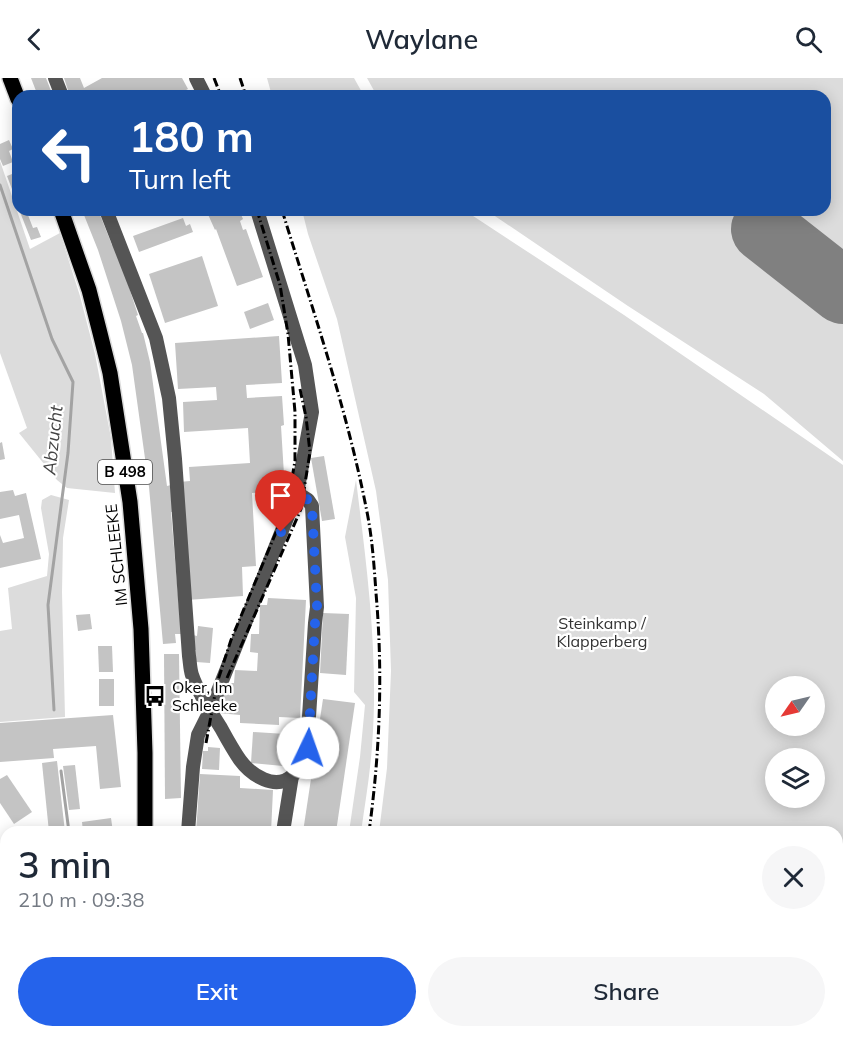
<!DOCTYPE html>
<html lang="en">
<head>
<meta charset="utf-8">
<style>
  body { margin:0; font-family:Mulish,sans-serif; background:#f6f6f7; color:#1f2937; height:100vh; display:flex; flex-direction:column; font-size:22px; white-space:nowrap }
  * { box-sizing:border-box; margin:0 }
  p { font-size:20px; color:#747a83 }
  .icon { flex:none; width:33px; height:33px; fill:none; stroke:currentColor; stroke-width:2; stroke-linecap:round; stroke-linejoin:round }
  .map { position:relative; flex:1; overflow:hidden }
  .drawer { position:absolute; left:0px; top:748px; width:843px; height:212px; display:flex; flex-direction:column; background:#fff; border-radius:18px 18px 0 0; box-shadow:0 3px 15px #0003 }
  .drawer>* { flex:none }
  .hud { position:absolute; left:12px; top:12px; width:819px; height:126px; border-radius:18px; box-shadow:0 3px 15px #0003; background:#1a4fa0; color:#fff; overflow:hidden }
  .needle { width:39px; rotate:236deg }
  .tools { position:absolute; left:765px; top:598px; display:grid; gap:12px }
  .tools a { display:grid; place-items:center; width:60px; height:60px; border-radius:50%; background:#fff; box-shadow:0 3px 15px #0003; font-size:30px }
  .pin { position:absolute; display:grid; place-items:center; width:51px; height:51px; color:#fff; margin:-62px -26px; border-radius:50% 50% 50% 0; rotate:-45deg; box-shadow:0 0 6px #0007 }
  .pin .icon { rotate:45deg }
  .me { position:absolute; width:66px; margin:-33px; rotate:3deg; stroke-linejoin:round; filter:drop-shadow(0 0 4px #0008) }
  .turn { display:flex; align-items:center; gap:21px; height:126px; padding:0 18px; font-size:27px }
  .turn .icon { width:78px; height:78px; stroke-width:2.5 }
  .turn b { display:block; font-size:42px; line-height:51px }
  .round { display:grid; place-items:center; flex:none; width:63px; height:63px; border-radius:32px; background:#f6f6f7 }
  .summary { display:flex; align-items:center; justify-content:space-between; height:102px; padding:0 18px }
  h1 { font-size:36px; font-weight:600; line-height:45px }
  .button { display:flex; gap:12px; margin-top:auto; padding:12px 18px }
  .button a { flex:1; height:69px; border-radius:36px; background:#2563eb; color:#fff; font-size:24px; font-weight:600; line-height:69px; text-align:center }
  .button a+a { background:#f6f6f7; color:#1f2937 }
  header { display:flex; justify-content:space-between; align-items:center; height:78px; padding:0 18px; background:#fff; font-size:27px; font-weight:600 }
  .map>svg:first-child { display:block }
</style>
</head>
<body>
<header><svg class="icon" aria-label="back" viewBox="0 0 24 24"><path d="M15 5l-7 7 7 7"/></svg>Waylane<svg class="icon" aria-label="search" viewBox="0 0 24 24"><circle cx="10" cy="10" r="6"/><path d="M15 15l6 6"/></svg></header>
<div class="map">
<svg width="843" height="959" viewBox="0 0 843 959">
  <rect width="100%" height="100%" fill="#fff"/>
  <g fill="#dcdcdc" fill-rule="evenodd">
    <polygon points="267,0 354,0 364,18 272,18"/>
    <polygon points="367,0 843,0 843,383 764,316 628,228 486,132 825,132 825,18 377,18"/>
    <polygon points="0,83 30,171 60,155 80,218 95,276 111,360 115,415 67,410 57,402 19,355 27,350 0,275"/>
    <path d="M302 132H464L624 237 843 387V959H759L762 954H837V754H379L387 690 391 593 388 502 376 413 337 241 308 156ZM776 609H814V648H776ZM776 681H814V720H776Z"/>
    <path d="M356 402C367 490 379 579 372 668 370 697 365 726 361 754H349L360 679 365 627 354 614 356 520 345 459Z"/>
    <polygon points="51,417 69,422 63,460 62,514 65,639 0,644 0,553 12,551 8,510 47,498 49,476 41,430 42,422"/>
  </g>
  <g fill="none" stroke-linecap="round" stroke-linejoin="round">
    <g stroke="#a3a3a3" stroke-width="3">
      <polyline points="0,107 52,261 73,304 68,375 48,527 54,632"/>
      <polyline points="61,693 69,754"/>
      <polyline points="120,954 123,959"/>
    </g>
    <polyline stroke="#808080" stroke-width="66" points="764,151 843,213"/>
  </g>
  <g fill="#c4c4c4">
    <polygon points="31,0 46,0 53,18 38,18"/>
    <polygon points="64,0 80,0 84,10 102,0 182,0 188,11 175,18 70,18"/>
    <polygon points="9,62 13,71 9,73 13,84 3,88 0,81 0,66"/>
    <polygon points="12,96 14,101 18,99 18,118 15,119 7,98"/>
    <polygon points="26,132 33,150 37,149 41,159 31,162 20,134"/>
    <polygon points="82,132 98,132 112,167 115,166 138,237 136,238 142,255 143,255 150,284 167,408 171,407 173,434 171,434 179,529 184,556 175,556 176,565 163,566 149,409 132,287 121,243 98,172"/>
    <polygon points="206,132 239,132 243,141 240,143 243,152 246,151 263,199 237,208 216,151 215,152"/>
    <polygon points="183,140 186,148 190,146 193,154 139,174 133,158"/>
    <polygon points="202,178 218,228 165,245 149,196"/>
    <polygon points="268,225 274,242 250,251 244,234"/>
    <polygon points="279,258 282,305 246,307 247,320 282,318 284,347 281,348 285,413 252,415 256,488 242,489 243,518 187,522 179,404 190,403 189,389 250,385 248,350 184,354 183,324 217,322 216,309 178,311 175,265"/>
    <polygon points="2,364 5,381 0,382 0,365"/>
    <polygon points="324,378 335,441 322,443 311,380"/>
    <polygon points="13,412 15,418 26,415 41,481 0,490 0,457 3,465 24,460 19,437 0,441 0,414"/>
    <polygon points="268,520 306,522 300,640 279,639 279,647 240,645 240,637 218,635 219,624 223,615 226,615 227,605 234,605 235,592 257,593 258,575 250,574 251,556 259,556 260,527 267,527"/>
    <polygon points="323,535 349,536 346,597 320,595"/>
    <polygon points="90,536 92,551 78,553 76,537"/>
    <polygon points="198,548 213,550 210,585 196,584 196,572 192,572 193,557 197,558"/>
    <polygon points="98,568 112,568 113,594 99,594"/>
    <polygon points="164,576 179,576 181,720 165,721"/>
    <rect x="99" y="601" width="15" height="27"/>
    <polygon points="323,621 355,625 336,754 303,754"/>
    <polygon points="113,637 121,709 100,711 96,668 53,671 54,680 0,684 0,645"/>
    <polygon points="253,654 286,656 283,688 251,685"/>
    <polygon points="208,669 220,670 219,692 202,691 203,673 208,673"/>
    <polygon points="57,683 65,754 49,754 42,685"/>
    <polygon points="75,687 80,731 69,732 63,688"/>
    <polygon points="200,696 240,698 240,710 273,712 271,754 196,754"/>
    <polygon points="7,697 32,734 14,746 0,725 0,701"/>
    <polygon points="111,740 113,754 83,754 82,744"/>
    <polygon points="0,821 6,821 6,849 0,850"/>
    <polygon points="259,954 315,954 314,959 259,959"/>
  </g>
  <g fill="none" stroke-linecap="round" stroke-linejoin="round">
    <defs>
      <g id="major">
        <polyline points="10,0 18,21"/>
        <polyline points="61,132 89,212 100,255 110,295 130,424 141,551 145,675 145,754"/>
        <polyline points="165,954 166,959"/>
      </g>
    </defs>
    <use href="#major" stroke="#dbdbdb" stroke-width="18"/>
    <g stroke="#555" stroke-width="14">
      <polyline points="55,0 62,18"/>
      <polyline points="196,0 205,18"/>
      <path d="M106 132 156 260 169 320 175 381 189 578C190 584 190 591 192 597 198 615 211 634 221 650 227 661 233 672 240 682 251 697 275 713 292 698 300 691 304 680 307 670L315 545 317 529 312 428 308 422 297 415"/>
      <polyline points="188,754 193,689 198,657 210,633 297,415 312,334 305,287 257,132"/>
      <polyline points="283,754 292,698"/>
      <polyline points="46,959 51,954"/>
      <polyline points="250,959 251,954"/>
    </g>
    <use href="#major" stroke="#000" stroke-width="15"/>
    <g stroke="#000" stroke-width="3" stroke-dasharray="9 3 1.5 3" stroke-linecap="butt">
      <polyline points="214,0 221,18"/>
      <polyline points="240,0 246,18"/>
      <path d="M282 132C312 230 346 328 366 429 372 457 374 486 376 515 383 596 380 673 369 754"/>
      <polyline points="227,600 301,431 310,374 306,339 300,311"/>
      <polyline points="206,665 217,605 231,562 287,428 295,383 295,334 288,256 280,207 257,132"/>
      <polyline points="338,959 339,954"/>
    </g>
  </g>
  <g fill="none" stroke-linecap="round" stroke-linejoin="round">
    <polyline stroke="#2563eb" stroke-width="10" stroke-dasharray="0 18" points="281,454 297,415 308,422 312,429 317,528 315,545 308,670"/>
  </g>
  <defs>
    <symbol id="bus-bare" viewBox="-9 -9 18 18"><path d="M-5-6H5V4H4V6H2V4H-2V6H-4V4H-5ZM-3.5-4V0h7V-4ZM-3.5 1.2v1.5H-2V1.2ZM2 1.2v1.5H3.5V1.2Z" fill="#000" stroke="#fff" stroke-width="2.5" paint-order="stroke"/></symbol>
  </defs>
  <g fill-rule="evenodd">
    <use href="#bus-bare" x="140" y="603" width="30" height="30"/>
  </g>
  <g text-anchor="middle" stroke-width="4.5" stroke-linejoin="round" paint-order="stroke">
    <rect fill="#fff" stroke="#4c4c4c" stroke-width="1.5" x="98" y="382" width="54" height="24" rx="4.5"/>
    <g font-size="15" font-weight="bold" fill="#000">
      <text x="125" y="399">B 498</text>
    </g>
    <g font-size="16" fill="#000" stroke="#fff">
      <text transform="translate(116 477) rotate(-96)" y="6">IM SCHLEEKE</text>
    </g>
    <g font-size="16" fill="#333" stroke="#fff">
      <text x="602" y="551">Steinkamp /<tspan x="602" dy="18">Klapperberg</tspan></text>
    </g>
    <g font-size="16" fill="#000" stroke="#fff" text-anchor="start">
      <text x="172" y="615">Oker, Im<tspan x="172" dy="18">Schleeke</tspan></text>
    </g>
    <g font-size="18" font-style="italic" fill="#444" stroke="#fff">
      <text transform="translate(53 362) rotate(-84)" y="6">Abzucht</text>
    </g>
  </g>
</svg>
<div class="tools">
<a><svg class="needle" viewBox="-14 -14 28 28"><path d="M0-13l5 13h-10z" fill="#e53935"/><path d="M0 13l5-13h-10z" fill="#747a83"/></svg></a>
<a><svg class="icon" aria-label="layers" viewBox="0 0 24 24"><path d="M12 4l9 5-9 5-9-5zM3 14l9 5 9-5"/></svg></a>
</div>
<div class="pin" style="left:281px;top:454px;background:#d93025"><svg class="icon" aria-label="arrive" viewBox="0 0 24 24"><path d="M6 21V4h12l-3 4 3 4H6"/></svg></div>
<svg class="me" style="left:308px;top:670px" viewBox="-20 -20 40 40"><circle r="19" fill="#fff"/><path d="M0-13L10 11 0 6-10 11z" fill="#2563eb"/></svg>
<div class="hud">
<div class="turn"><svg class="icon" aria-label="left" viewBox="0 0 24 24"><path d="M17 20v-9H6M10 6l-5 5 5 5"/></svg><div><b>180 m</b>Turn left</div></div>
</div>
<section class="drawer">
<div class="summary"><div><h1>3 min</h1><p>210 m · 09:38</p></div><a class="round"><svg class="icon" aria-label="close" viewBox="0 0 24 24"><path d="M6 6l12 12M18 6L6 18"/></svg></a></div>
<div class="button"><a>Exit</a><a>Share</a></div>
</section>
</div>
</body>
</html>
